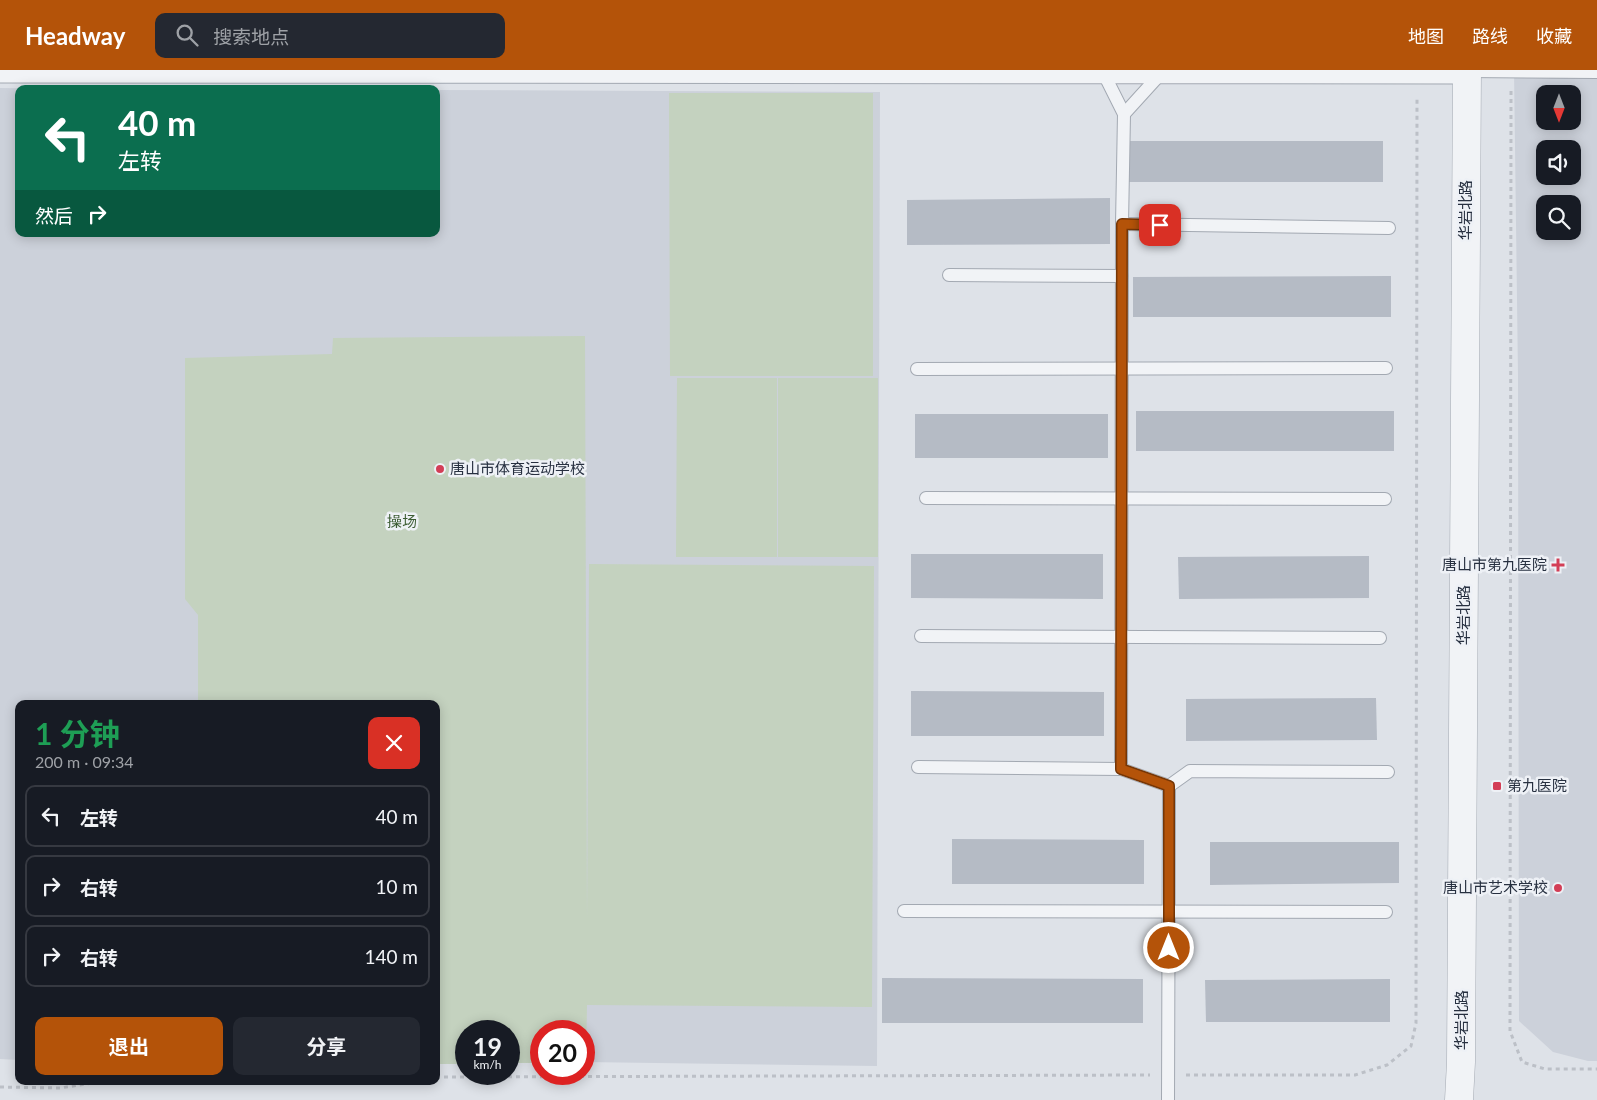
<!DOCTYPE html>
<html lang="zh">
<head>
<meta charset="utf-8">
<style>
  body { margin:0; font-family:Lato,"Noto Sans SC",sans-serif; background:#242831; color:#f1f3f6; height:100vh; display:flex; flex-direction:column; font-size:19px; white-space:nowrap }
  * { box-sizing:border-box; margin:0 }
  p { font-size:16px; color:#9ea1a6 }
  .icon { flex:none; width:28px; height:28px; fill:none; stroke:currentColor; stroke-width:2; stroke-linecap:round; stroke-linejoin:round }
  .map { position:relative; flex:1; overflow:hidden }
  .side { position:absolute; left:15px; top:630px; width:425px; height:385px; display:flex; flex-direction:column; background:#171b24; border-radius:10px; box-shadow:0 2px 12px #0003 }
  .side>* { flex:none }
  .hud { position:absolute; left:15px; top:15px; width:425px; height:152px; border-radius:10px; box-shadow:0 2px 12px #0003; background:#0b6e4f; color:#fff; overflow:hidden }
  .needle { width:32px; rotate:180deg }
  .tools { position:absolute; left:1536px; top:15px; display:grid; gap:10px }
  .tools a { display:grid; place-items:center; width:45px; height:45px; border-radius:10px; background:#171b24; box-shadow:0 2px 12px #0003; font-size:25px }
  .speed { position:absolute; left:455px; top:950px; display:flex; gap:10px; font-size:25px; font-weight:700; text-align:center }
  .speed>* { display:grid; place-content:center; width:65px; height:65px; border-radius:50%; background:#171b24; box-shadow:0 2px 12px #0003; line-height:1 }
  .speed small { font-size:12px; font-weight:400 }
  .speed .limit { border:8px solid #d22; background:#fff; color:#111 }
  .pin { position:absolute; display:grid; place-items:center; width:42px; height:42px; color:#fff; margin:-21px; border-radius:10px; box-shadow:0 2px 8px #0006 }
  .me { position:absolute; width:55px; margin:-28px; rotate:0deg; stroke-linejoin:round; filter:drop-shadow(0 0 4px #0008) }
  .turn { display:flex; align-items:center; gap:18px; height:105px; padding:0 20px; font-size:22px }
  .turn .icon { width:65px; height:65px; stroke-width:2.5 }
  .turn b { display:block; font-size:35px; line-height:42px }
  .then { display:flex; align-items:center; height:48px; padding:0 20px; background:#0003; gap:10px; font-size:19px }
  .round { display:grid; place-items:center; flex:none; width:52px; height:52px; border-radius:10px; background:#242831 }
  .headline { display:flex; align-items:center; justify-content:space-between; height:85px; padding:0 20px }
  h1 { font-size:30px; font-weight:700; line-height:38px; color:#1e9e55 }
  .cta { display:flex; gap:10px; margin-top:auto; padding:10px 20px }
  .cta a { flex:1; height:58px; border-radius:10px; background:#b45309; color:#fff; font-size:20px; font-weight:700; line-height:58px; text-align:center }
  .cta a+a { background:#242831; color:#f1f3f6 }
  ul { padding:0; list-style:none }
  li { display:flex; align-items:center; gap:15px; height:62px; margin:0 10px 8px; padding:0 10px; border:2px solid #363941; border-radius:10px }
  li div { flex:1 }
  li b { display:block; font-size:19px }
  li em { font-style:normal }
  header { display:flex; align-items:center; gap:30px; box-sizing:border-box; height:70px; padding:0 25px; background:#b45309; color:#fff }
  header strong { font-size:24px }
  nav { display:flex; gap:28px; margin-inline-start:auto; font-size:18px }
  .search { width:350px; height:45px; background:#242831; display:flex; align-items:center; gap:12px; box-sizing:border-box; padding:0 18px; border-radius:10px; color:#9ea1a6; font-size:19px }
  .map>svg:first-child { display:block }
</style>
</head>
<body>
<header>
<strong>Headway</strong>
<div class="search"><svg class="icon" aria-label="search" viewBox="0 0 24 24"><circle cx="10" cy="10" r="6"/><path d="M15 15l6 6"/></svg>搜索地点</div>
<nav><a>地图</a><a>路线</a><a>收藏</a></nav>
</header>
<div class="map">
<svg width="1597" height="1030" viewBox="0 0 1597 1030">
  <rect width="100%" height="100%" fill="#dee2e8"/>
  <g fill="#ccd1da" fill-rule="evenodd">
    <path d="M1514 0H1597V991H1588L1553 982 1519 951 1518 305ZM1545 24H1572V51H1545ZM1545 79H1572V106H1545ZM1545 134H1572V161H1545Z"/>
    <polygon points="0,18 84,19 19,19 19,164 436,164 436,20 880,22 877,996 584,992 584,961 541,961 541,993 509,993 509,961 466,961 466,994 436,994 436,634 19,634 19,990 0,989"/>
  </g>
  <g fill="#c4d2bf">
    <polygon points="669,23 873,23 873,306 670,306"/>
    <polygon points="585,266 587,852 589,494 874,496 872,937 587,935 586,992 584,992 584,961 541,961 541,993 509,993 509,961 466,961 466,994 436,994 436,634 198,634 198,545 185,529 185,288 332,284 333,268"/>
    <polygon points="677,308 777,308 777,487 676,487"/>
    <rect x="778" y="308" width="100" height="179"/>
  </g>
  <g fill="#b5bbc5">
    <rect x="1125" y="71" width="258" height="41"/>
    <polygon points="1110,128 1110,174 907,175 907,130"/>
    <polygon points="1391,206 1391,247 1133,247 1133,207"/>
    <rect x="1136" y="341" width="258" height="40"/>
    <rect x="915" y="344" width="193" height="44"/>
    <polygon points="911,484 1103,484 1103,529 911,528"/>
    <polygon points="1369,486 1369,528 1179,529 1178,487"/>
    <polygon points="911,621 1104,622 1104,666 911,666"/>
    <polygon points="1376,628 1377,670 1186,671 1186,629"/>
    <polygon points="952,769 1144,770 1144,814 952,814"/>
    <polygon points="1210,772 1399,772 1399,813 1210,815"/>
    <polygon points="882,908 1143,909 1143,953 882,953"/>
    <polygon points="1390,909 1390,952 1206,952 1205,910"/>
  </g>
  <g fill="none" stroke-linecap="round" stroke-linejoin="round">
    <defs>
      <g id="service">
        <polyline points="1102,0 1124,44 1122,154 1121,699 1169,716 1168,1030"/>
        <polyline points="1467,1 1597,2"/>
        <polyline points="1124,44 1164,0"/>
        <polyline points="1122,154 1389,158"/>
        <polyline points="949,205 1122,206"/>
        <polyline points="917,299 1386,298"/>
        <polyline points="926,428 1385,429"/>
        <polyline points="921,566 1380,568"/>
        <polyline points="918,697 1121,699"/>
        <polyline points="1169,716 1190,701 1388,702"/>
        <polyline points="904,841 1386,842"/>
      </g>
      <polyline id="minor" points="0,0 1467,1"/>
      <polyline id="tertiary" points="1459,1030 1461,992 1467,0"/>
    </defs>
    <use href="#service" stroke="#a3a9b2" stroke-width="14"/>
    <use href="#minor" stroke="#a3a9b2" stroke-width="27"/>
    <use href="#tertiary" stroke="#a3a9b2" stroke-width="29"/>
    <g stroke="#bcc0c7" stroke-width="3" stroke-dasharray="4 4" stroke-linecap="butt">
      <polyline points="1511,21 1510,961 1522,992 1545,999 1597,999"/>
      <polyline points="1186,1005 1355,1005 1387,995 1411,976 1416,953 1417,26"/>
      <polyline points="436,1007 1150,1005"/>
      <polyline points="0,1017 60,1018 105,1011"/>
    </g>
    <use href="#service" stroke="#f1f3f6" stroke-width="12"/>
    <use href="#minor" stroke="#f1f3f6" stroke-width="25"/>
    <use href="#tertiary" stroke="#f1f3f6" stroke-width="28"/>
  </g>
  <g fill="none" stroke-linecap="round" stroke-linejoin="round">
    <defs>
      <polyline id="route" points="1160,155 1122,154 1121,699 1169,716 1169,878"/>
    </defs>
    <use href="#route" stroke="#753606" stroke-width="12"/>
    <use href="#route" stroke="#b45309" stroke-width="9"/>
  </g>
  <g fill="#d33e56" stroke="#eef1f6" stroke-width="2">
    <circle cx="440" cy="399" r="5"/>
    <path d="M1555.5 487.5h5v5h5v5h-5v5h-5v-5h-5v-5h5z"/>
    <rect x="1492" y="711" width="10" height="10" rx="2.5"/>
    <circle cx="1558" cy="818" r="5"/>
  </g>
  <g text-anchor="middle" stroke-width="5" stroke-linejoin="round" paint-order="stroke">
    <g font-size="15" fill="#273040" stroke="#eef1f6">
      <text transform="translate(1466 140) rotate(-90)" y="5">华岩北路</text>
      <text transform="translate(1464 545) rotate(-90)" y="5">华岩北路</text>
      <text transform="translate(1462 950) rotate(-90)" y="5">华岩北路</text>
    </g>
    <g font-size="15" fill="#273040" stroke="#eef1f6" text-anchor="start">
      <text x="450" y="404">唐山市体育运动学校</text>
      <text x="1547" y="500" text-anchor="end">唐山市第九医院</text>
      <text x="1507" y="721">第九医院</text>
      <text x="1548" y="823" text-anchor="end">唐山市艺术学校</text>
    </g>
    <g font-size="15" fill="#3c5c33" stroke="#eef1f6">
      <text x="402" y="457">操场</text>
    </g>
  </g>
</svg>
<div class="tools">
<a><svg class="needle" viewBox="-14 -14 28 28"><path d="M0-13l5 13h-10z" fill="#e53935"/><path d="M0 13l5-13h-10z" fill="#9ea1a6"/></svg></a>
<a><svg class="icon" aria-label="sound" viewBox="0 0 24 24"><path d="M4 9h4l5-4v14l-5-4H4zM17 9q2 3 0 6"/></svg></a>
<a><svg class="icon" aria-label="search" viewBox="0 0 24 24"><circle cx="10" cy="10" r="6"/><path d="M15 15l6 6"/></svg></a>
</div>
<div class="speed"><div>19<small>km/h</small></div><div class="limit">20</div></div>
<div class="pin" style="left:1160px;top:155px;background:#d93025"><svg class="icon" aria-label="arrive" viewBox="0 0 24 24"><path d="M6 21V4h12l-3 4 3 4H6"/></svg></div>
<svg class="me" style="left:1169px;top:878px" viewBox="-20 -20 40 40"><circle r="17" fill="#b45309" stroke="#fff" stroke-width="3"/><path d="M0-11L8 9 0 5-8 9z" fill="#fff"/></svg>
<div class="hud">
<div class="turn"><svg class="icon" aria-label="left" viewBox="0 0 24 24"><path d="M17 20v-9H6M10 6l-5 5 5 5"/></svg><div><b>40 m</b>左转</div></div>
<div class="then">然后<svg class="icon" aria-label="right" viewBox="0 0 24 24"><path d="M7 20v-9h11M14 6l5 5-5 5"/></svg></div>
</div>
<section class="side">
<div class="headline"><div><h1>1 分钟</h1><p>200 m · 09:34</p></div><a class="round" style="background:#d93025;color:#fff"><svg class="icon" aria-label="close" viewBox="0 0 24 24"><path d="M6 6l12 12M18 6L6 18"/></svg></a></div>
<ul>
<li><svg class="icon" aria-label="left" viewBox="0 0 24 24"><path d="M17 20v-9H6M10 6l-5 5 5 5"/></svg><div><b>左转</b></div><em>40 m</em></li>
<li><svg class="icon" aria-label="right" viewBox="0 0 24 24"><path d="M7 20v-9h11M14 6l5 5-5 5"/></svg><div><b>右转</b></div><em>10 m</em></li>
<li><svg class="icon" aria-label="right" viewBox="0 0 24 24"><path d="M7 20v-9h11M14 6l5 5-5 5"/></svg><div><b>右转</b></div><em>140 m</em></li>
</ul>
<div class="cta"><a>退出</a><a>分享</a></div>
</section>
</div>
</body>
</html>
